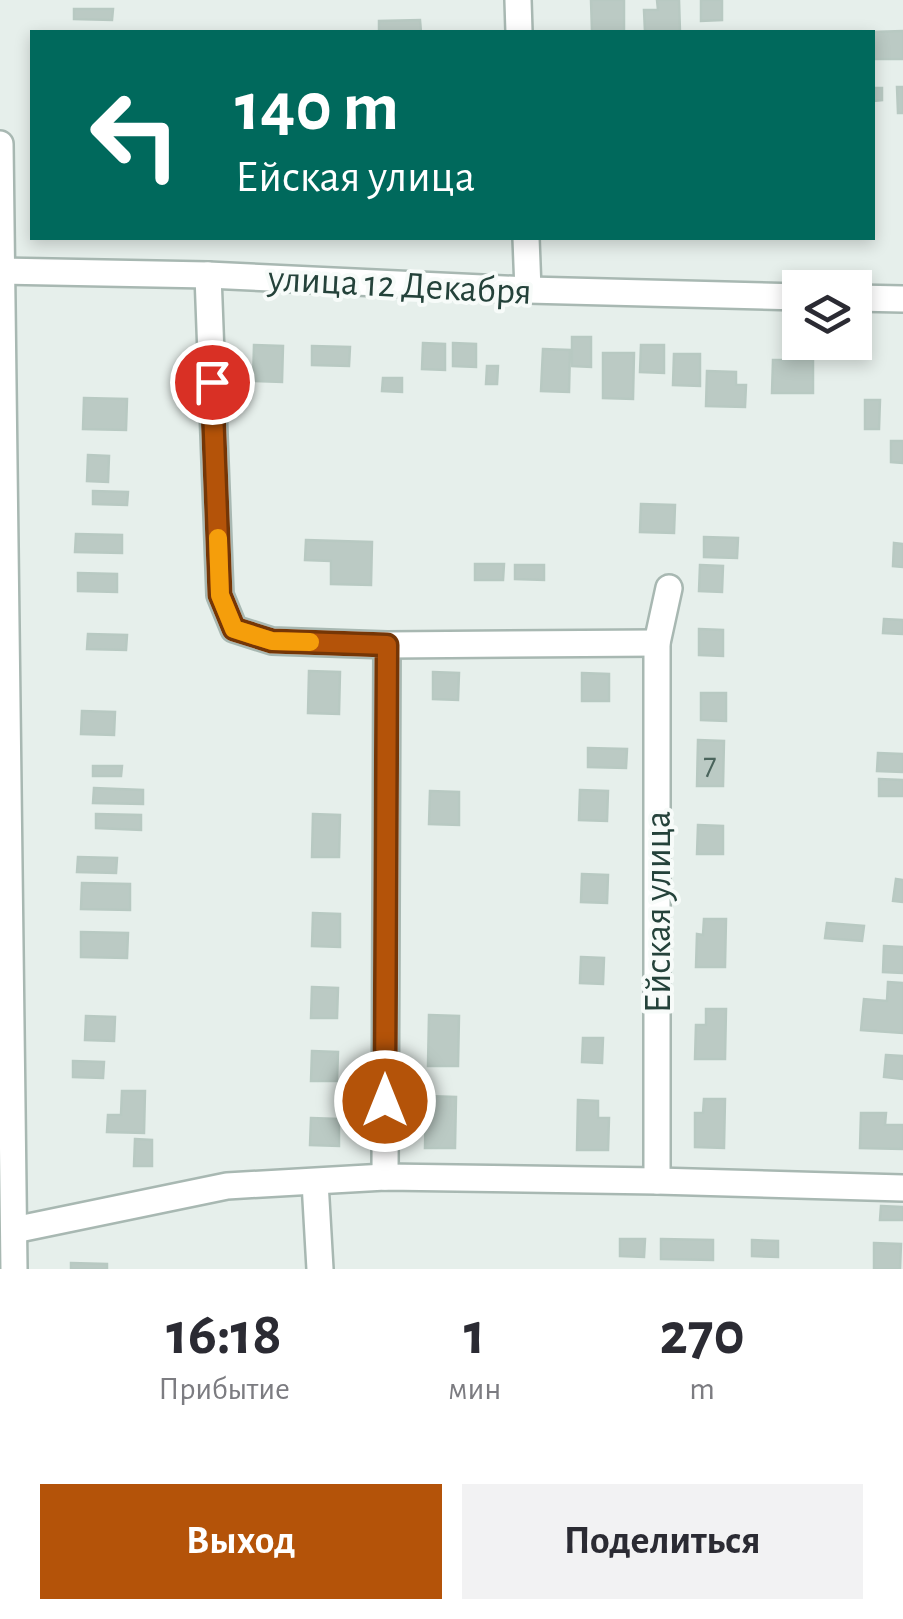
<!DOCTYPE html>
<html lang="ru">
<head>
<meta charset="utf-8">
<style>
  body { margin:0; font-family:"Alegreya Sans",sans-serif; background:#f2f2f3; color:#2b2b33; height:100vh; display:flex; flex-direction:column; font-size:38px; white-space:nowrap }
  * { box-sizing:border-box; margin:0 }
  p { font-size:32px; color:#7c7c81 }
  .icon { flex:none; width:55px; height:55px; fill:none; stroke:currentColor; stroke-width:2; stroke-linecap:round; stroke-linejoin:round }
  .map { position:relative; height:1269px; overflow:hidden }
  .details { display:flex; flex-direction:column; background:#fff; flex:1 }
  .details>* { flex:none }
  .hud { position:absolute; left:30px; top:30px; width:845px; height:210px; border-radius:0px; box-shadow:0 5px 15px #0003; background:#00695c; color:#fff; overflow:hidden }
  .tools { position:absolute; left:782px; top:270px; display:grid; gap:20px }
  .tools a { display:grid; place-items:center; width:90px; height:90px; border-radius:0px; background:#fff; box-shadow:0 5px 15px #0003; font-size:50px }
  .pin { position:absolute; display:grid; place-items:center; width:85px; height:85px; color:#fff; margin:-42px; border:5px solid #fff; border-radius:50%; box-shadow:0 2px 10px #0007 }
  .me { position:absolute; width:110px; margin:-55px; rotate:0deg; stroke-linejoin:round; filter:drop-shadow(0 0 8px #0008) }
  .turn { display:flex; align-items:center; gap:35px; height:210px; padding:0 40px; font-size:45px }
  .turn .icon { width:130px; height:130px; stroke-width:2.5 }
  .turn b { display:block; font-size:70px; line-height:85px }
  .eta { display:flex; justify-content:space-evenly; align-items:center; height:170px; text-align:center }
  .eta b { font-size:60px; font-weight:600; line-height:70px }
  .action { display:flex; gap:20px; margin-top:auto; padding:20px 40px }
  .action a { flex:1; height:115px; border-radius:0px; background:#b45309; color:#fff; font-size:40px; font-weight:600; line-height:115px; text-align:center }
  .action a+a { background:#f2f2f3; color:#2b2b33 }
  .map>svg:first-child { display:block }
</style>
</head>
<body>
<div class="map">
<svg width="903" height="1269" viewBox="0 0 903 1269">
  <rect width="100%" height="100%" fill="#e6efeb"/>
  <g fill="#bbcac4" stroke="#b8c9c2" stroke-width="2.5">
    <polygon points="591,0 624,0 624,32 592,32"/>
    <polygon points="657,0 679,0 680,32 645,32 644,10 658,10"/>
    <polygon points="701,0 722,0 722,20 701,21"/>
    <polygon points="74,9 113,9 112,20 74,19"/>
    <polygon points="420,20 421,32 379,32 379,21"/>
    <polygon points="903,31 903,59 872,59 871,32"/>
    <polygon points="897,87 903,87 903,113 898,113"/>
    <polygon points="872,88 882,88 882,100 872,101"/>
    <polygon points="572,337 591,337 591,367 572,366"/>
    <polygon points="423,343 445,344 445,370 422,369"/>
    <polygon points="453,343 476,344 476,367 453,366"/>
    <polygon points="254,345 283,346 282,382 253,381"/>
    <polygon points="641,345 664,345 664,373 640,372"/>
    <polygon points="312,346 350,347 349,366 312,365"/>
    <polygon points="543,349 570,350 569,392 541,391"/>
    <polygon points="603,353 634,353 633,399 603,398"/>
    <polygon points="674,354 700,354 700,386 673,385"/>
    <polygon points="773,360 813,360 813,393 772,393"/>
    <polygon points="487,366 498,366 497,384 486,384"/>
    <polygon points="707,371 736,372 736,385 746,385 745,407 706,406"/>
    <polygon points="383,378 402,378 402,392 382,391"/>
    <polygon points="84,398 127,399 126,430 83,429"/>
    <polygon points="865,400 880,400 879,429 865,429"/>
    <polygon points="891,441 903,441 903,463 891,462"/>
    <polygon points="88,455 109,456 108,482 87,481"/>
    <polygon points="93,491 128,492 127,505 93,504"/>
    <polygon points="641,504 675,505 674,533 640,532"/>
    <polygon points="76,534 122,535 122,553 75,552"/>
    <polygon points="704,537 738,538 737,558 704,557"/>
    <polygon points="306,540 372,542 371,585 331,584 331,561 305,560"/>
    <polygon points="894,543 903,544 903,567 893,566"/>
    <polygon points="475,564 504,564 503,580 475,580"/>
    <polygon points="515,565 544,565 544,580 515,579"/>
    <polygon points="700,565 723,566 722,592 699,591"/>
    <polygon points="78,573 117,574 117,592 78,591"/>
    <polygon points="884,619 903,620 903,634 883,633"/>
    <polygon points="699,629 723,630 723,656 699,655"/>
    <polygon points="88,634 127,635 126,650 87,649"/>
    <polygon points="309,671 340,672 339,714 308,713"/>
    <polygon points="433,672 459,673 458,700 433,699"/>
    <polygon points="582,673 609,674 609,701 582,701"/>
    <polygon points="701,693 726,693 726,721 701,720"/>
    <polygon points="82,711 115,712 114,735 81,734"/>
    <polygon points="698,740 724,741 723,786 697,786"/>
    <polygon points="588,748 627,749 626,768 588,767"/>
    <polygon points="878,753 903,754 903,772 877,771"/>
    <polygon points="93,766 122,766 121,776 93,776"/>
    <polygon points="879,779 903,780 903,796 879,796"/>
    <polygon points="94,788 143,790 143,804 93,803"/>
    <polygon points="580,790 608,791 607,821 579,820"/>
    <polygon points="430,791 459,792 459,825 429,824"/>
    <polygon points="96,814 141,815 141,830 96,828"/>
    <polygon points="313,814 340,815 339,857 312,857"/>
    <polygon points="698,825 723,826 723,854 697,854"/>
    <polygon points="78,857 117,858 116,873 77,872"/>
    <polygon points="582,874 608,875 607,903 581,902"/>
    <polygon points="896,879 903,880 903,902 893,901"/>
    <polygon points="82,883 130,884 130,910 81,909"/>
    <polygon points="313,913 340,914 340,947 312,946"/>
    <polygon points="704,919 726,919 725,967 696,967 697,934 703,935"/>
    <polygon points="827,923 864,926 862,941 825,938"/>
    <polygon points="81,932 128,933 127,958 81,957"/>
    <polygon points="884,946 903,947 903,973 883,972"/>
    <polygon points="581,957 604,958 603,984 580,983"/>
    <polygon points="888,982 903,983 903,1033 861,1030 864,999 887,1001"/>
    <polygon points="312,987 338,988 337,1018 311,1018"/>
    <polygon points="706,1009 726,1009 725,1059 695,1059 696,1025 706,1025"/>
    <polygon points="429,1015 459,1016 458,1066 428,1066"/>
    <polygon points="86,1016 115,1017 114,1041 85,1040"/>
    <polygon points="583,1038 603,1038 602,1063 582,1062"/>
    <polygon points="312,1051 338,1052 337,1081 311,1081"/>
    <polygon points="886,1055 903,1056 903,1079 884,1077"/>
    <polygon points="73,1061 104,1062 103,1078 73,1077"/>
    <polygon points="122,1091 145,1091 144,1133 107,1132 108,1115 121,1115"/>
    <polygon points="426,1096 456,1097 455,1148 425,1148"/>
    <polygon points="704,1099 725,1099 724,1148 695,1147 695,1113 703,1113"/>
    <polygon points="578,1100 598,1101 598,1118 609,1118 608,1150 577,1150"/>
    <polygon points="861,1113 886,1113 885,1125 903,1125 903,1149 860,1148"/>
    <polygon points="311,1118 339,1119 339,1146 310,1145"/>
    <polygon points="135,1139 152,1140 152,1166 134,1166"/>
    <polygon points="881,1206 903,1207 903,1220 880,1220"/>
    <polygon points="620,1239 645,1239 644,1257 620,1256"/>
    <polygon points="661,1239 713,1240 713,1260 661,1259"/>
    <polygon points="752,1240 778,1241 778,1257 752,1256"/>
    <polygon points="874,1243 901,1244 900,1269 874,1269"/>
    <polygon points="71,1263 107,1264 107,1269 71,1269"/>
  </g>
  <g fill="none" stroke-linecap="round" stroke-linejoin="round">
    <defs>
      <g id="minor">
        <polyline points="518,0 519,32"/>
        <polyline points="0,144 14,1269"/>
        <polyline points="526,238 528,290"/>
        <polyline points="0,271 208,275 528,290 800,297"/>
        <polyline points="208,275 220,595 234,629 272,641 387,645 657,643"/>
        <polyline points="855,298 903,299"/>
        <polyline points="385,1177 387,645"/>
        <polyline points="657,1181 657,643 669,588"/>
        <polyline points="315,1182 320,1269"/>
        <polyline points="14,1230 227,1186 385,1177 657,1181 903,1188"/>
      </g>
    </defs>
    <use href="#minor" stroke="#a8b8b2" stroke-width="30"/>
    <use href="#minor" stroke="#fff" stroke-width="25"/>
  </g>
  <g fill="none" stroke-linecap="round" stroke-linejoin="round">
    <defs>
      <polyline id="route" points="212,382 220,595 234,629 272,641 387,645 385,1101"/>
    </defs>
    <use href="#route" stroke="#753606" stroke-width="25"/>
    <use href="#route" stroke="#b45309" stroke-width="18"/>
    <polyline stroke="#f59e0b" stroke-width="18" points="218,538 220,595 234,629 272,641 310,642"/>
  </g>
  <g text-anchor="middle" stroke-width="8" stroke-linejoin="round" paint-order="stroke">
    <g font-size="32" fill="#4a645c">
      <text x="710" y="774">7</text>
    </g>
    <g font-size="38" fill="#24423a" stroke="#f7fbf9">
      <text transform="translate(400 284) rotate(3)" y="13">улица 12 Декабря</text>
      <text transform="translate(657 912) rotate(-90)" y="13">Ейская улица</text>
    </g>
  </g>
</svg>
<div class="tools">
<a><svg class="icon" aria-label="layers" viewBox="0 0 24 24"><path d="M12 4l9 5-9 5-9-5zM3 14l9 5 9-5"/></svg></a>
</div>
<div class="pin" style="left:212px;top:382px;background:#d93025"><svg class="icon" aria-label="arrive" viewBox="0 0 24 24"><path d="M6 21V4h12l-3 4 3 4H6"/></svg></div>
<svg class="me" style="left:385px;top:1101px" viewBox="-20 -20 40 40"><circle r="17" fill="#b45309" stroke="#fff" stroke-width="3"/><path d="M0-11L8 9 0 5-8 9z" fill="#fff"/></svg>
<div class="hud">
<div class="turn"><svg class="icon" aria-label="left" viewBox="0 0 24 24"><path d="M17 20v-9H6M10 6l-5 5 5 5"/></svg><div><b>140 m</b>Ейская улица</div></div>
</div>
</div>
<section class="details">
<div class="eta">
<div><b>16:18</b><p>Прибытие</p></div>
<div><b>1</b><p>мин</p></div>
<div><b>270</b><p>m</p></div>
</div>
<div class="action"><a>Выход</a><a>Поделиться</a></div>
</section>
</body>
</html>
